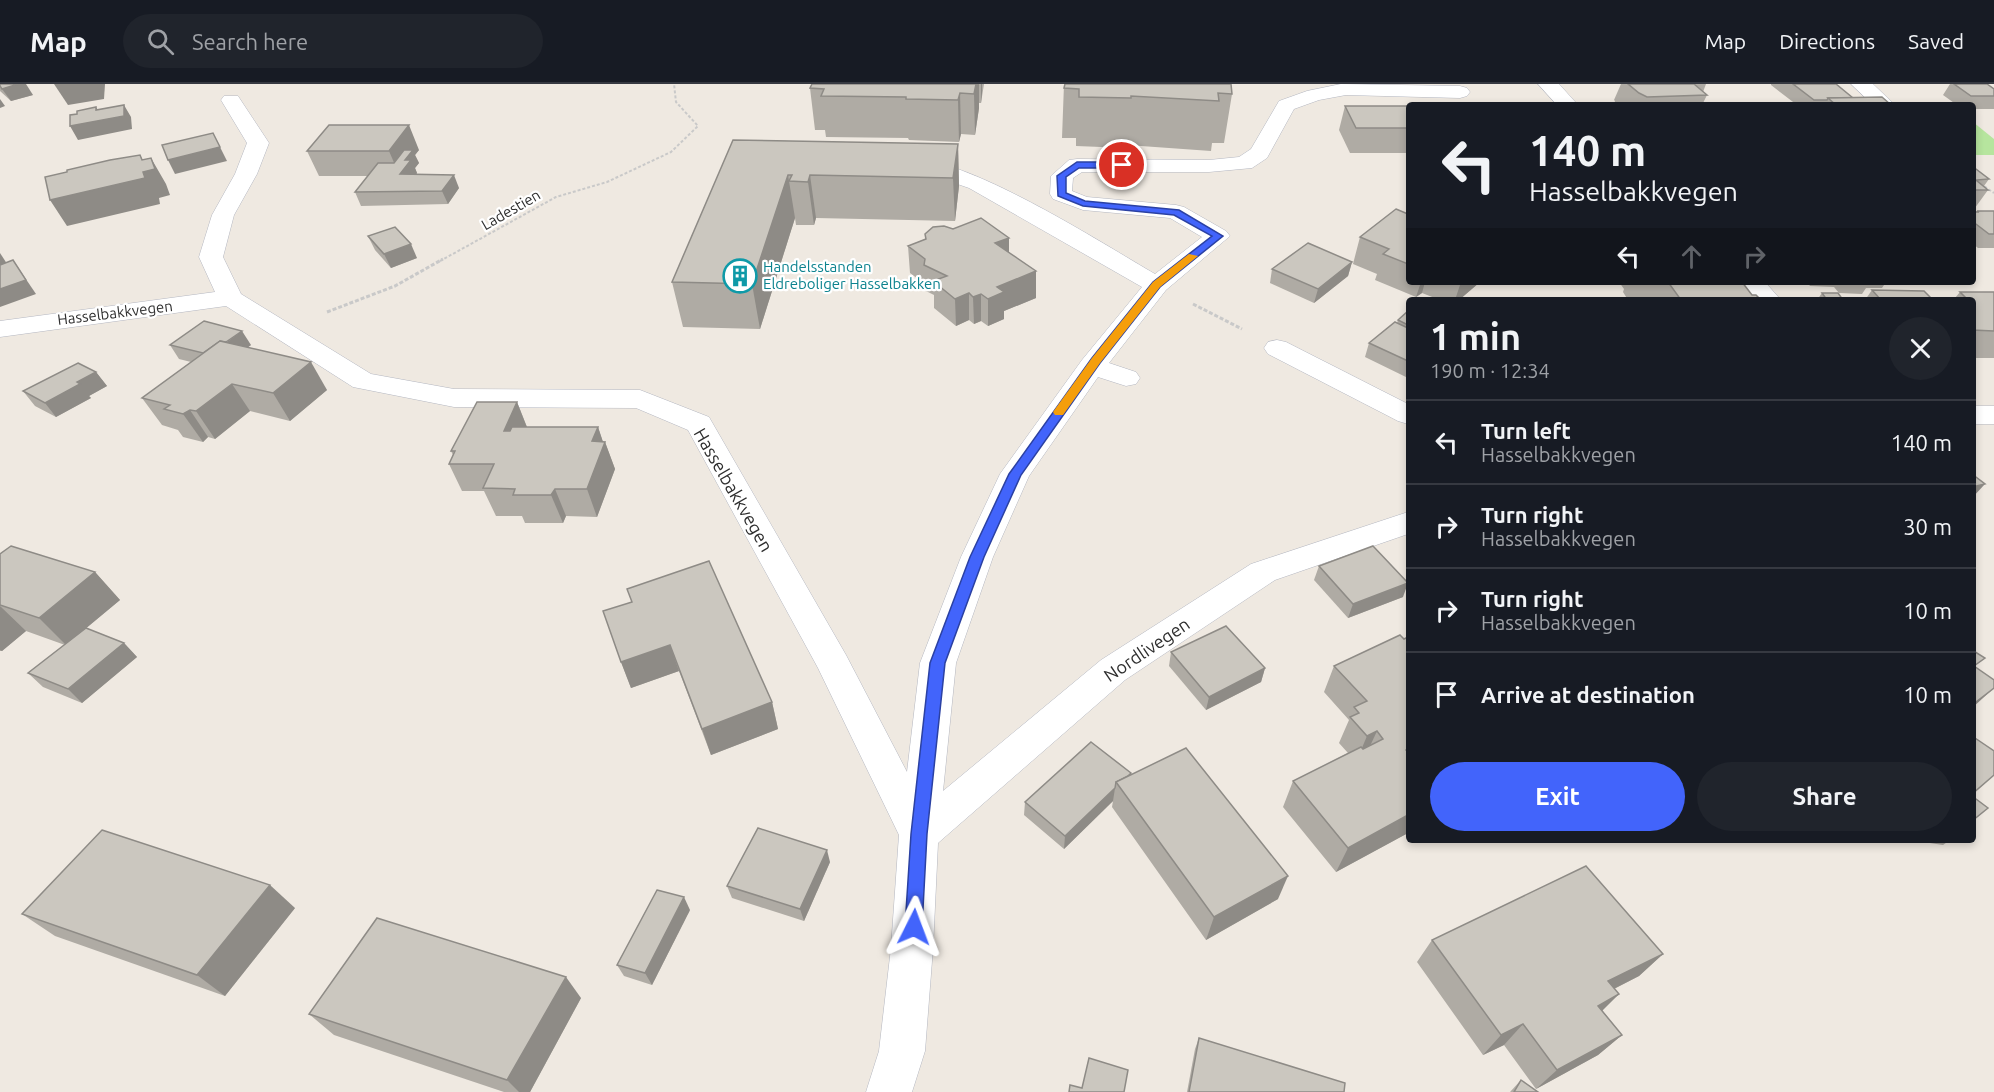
<!DOCTYPE html>
<html lang="en">
<head>
<meta charset="utf-8">
<style>
  body { margin:0; font-family:Ubuntu,sans-serif; background:#20242c; color:#f1f3f6; height:100vh; display:flex; flex-direction:column; font-size:22px; white-space:nowrap }
  * { box-sizing:border-box; margin:0 }
  p { font-size:20px; color:#9ea1a6 }
  .icon { flex:none; width:33px; height:33px; fill:none; stroke:currentColor; stroke-width:2; stroke-linecap:round; stroke-linejoin:round }
  .map { position:relative; flex:1; overflow:hidden }
  .drawer { position:absolute; left:1406px; top:213px; width:570px; height:546px; display:flex; flex-direction:column; background:#171b24; border-radius:6px; box-shadow:0 3px 9px #0003 }
  .drawer>* { flex:none }
  .guide { position:absolute; left:1406px; top:18px; width:570px; height:183px; border-radius:6px; box-shadow:0 3px 9px #0003; background:#171b24; color:#f1f3f6; overflow:hidden }
  .pin { position:absolute; display:grid; place-items:center; width:51px; height:51px; color:#fff; margin:-26px; border:3px solid #fff; border-radius:50%; box-shadow:0 2px 6px #0007 }
  .me { position:absolute; width:66px; margin:-33px; rotate:3deg; stroke-linejoin:round; filter:drop-shadow(0 0 4px #0008) }
  .turn { display:flex; align-items:center; gap:21px; height:126px; padding:0 24px; font-size:27px }
  .turn .icon { width:78px; height:78px; stroke-width:2.5 }
  .turn b { display:block; font-size:42px; line-height:51px }
  .lanes { display:flex; align-items:center; height:57px; padding:0 24px; background:#0003; justify-content:center; gap:30px; direction:ltr }
  .lanes .off { opacity:.35 }
  .round { display:grid; place-items:center; flex:none; width:63px; height:63px; border-radius:32px; background:#20242c }
  .overview { display:flex; align-items:center; justify-content:space-between; height:102px; padding:0 24px }
  h1 { font-size:36px; font-weight:700; line-height:45px }
  .action { display:flex; gap:12px; margin-top:auto; padding:12px 24px }
  .action a { flex:1; height:69px; border-radius:36px; background:#4264fb; color:#fff; font-size:24px; font-weight:700; line-height:69px; text-align:center }
  .action a+a { background:#20242c; color:#f1f3f6 }
  ul { padding:0; list-style:none }
  li { display:flex; align-items:center; gap:18px; height:84px; padding:0 24px; border-top:2px solid #363941 }
  li div { flex:1 }
  li b { display:block; font-size:22px }
  li em { font-style:normal }
  header { display:flex; align-items:center; gap:36px; box-sizing:border-box; height:84px; padding:0 30px; background:#171b24; border-bottom:2px solid #363941 }
  header strong { font-size:28px }
  nav { display:flex; gap:33px; margin-inline-start:auto; font-size:21px }
  .search { width:420px; height:54px; background:#20242c; display:flex; align-items:center; gap:15px; box-sizing:border-box; padding:0 21px; border-radius:33px; color:#9ea1a6; font-size:22px }
  .map>svg:first-child { display:block }
</style>
</head>
<body>
<header>
<strong>Map</strong>
<div class="search"><svg class="icon" aria-label="search" viewBox="0 0 24 24"><circle cx="10" cy="10" r="6"/><path d="M15 15l6 6"/></svg>Search here</div>
<nav><a>Map</a><a>Directions</a><a>Saved</a></nav>
</header>
<div class="map">
<svg width="1994" height="1008" viewBox="0 0 1994 1008">
  <rect width="100%" height="100%" fill="#efe9e1"/>
  <polygon fill="#b6e59e" points="1973,38 1994,55 1994,71 1973,71"/>
  <g fill="none" stroke-linecap="round" stroke-linejoin="round">
    <defs>
      <g id="minor">
        <path d="M1341 0 1460 2 1467 4 1470 8 1467 12 1460 14 1346 11 1319 16 1294 25 1267 74 1252 84 1209 88H1082L1073 94 1072 107 1087 113 1176 121 1184 123 1226 147 1230 152 1166 206 1109 279 1136 288 1140 294 1136 300 1126 302 1098 293 1029 392 993 473 956 579 943 707 1101 576 1251 480 1408 428V450L1275 496 1125 596 938 759 933 864 925 967 912 1008H866L879 967 891 864 899 751 818 584 688 346 636 324 454 323 353 303 226 222 0 253V237L215 208 199 173 212 131 235 90 247 59 221 16 224 12H238L269 59 257 90 234 131 223 173 241 210 371 290 454 305 640 306 709 333 846 571 907 688 920 579 961 473 1000 390 1082 276 1142 203 969 104 937 93 907 87 904 82 907 77C956 65 1108 163 1155 190L1202 153 1170 134 1083 126 1053 115 1050 110 1051 92 1069 76 1077 75 1209 76 1239 73 1251 65 1279 17 1307 7Z"/>
        <polygon points="1538,0 1559,0 1578,21 1557,21"/>
        <polygon points="1851,0 1873,0 1895,21 1873,21"/>
        <polygon points="1740,198 1765,198 1781,216 1754,216"/>
        <polygon points="1277,256 1286,258 1408,320 1408,340 1398,337 1268,270 1264,264 1268,258"/>
        <rect x="1972" y="322" width="22" height="18"/>
      </g>
    </defs>
    <use href="#minor" stroke="#b4b7c1" stroke-width="1"/>
    <g stroke="#c9c9c9" stroke-width="2" stroke-dasharray="3 2" stroke-linecap="butt">
      <polyline points="1972,94 1994,109"/>
      <polyline points="440,177 556,113 607,98 671,68 698,42 676,18 674,0"/>
    </g>
    <g stroke="#c9c9c9" stroke-width="3" stroke-dasharray="4 2" stroke-linecap="butt">
      <polyline points="1193,220 1242,245"/>
      <polyline points="327,228 395,202 443,175"/>
    </g>
    <use href="#minor" fill="#fff" fill-rule="evenodd"/>
  </g>
  <g fill="#afaba4">
    <polygon points="0,0 33,11 11,17 0,7"/>
    <polygon points="812,0 984,0 981,19 979,19 979,24 975,51 961,50 959,58 909,56 908,54 826,53 825,46 815,46 810,4"/>
    <polygon points="1064,0 1232,10 1224,59 1212,59 1211,67 1127,61 1127,64 1076,62 1076,54 1062,54"/>
    <polygon points="1621,0 1706,0 1703,8 1707,11 1702,21 1615,21 1614,20 1615,17 1614,16"/>
    <polygon points="1771,0 1836,0 1853,14 1891,21 1797,21 1771,1"/>
    <polygon points="1950,0 1987,0 1994,5 1994,25 1972,25 1972,21 1957,21 1943,11"/>
    <polygon points="1345,22 1408,22 1408,69 1350,69 1339,46"/>
    <polygon points="733,56 958,60 959,102 955,137 816,134 814,141 796,141 795,134 760,245 683,243 672,198"/>
    <polygon points="419,66 415,71 419,79 415,84 417,89 416,91 459,104 448,120 361,122 355,108 368,92 319,92 307,67"/>
    <polygon points="1972,82 1989,95 1984,102 1988,106 1972,128"/>
    <polygon points="1977,127 1994,127 1994,164 1978,164 1972,159 1972,128 1976,128"/>
    <polygon points="1408,130 1408,198 1480,198 1459,216 1440,216 1422,209 1416,213 1375,196 1377,190 1353,180 1360,153"/>
    <polygon points="953,145 1009,154 1009,168 1036,214 1004,227 1004,235 988,242 981,237 974,240 969,236 956,242 934,224 934,211 926,207 926,201 910,189 908,162 925,155 925,150"/>
    <polygon points="368,152 417,174 391,184 375,166"/>
    <polygon points="1352,178 1348,192 1314,219 1270,199 1272,185"/>
    <polygon points="1619,198 1742,198 1752,211 1761,216 1628,216 1623,208 1624,205"/>
    <polygon points="1807,198 1886,198 1882,204 1866,204 1862,210 1839,209 1834,203 1810,202"/>
    <polygon points="1872,206 1931,214 1955,214 1960,208 1994,208 1994,274 1972,274 1972,216 1865,216"/>
    <polygon points="1822,209 1843,216 1817,216"/>
    <polygon points="1408,227 1408,294 1365,273 1369,259 1397,239 1398,236"/>
    <polygon points="170,261 251,261 248,263 327,306 290,337 250,327 215,355 208,353 203,358 183,353 178,346 162,341 142,314 191,278 179,275"/>
    <polygon points="96,288 107,302 89,312 91,314 56,333 35,322 23,307"/>
    <polygon points="517,318 527,343 598,343 603,358 605,358 615,385 597,433 566,432 563,439 525,439 522,432 496,432 484,407 462,407 449,380 453,371 451,367"/>
    <polygon points="0,470 95,488 120,516 86,544 124,559 137,573 82,619 43,603 28,589 65,561 26,547 2,567 0,567"/>
    <polygon points="1319,482 1403,513 1348,534 1314,496"/>
    <polygon points="603,527 772,618 778,645 711,671 679,587 631,604 621,578"/>
    <polygon points="1400,551 1408,749 1336,788 1283,723 1293,697 1348,669 1339,659 1349,636 1324,608 1334,582"/>
    <polygon points="1171,568 1265,584 1261,598 1206,626 1169,582"/>
    <polygon points="1131,690 1278,815 1206,856 1112,723 1113,717 1064,765 1024,731 1025,718"/>
    <polygon points="1910,756 1950,756 1943,761"/>
    <polygon points="830,778 804,837 732,814 727,802"/>
    <polygon points="295,824 225,912 55,852 22,830"/>
    <polygon points="690,826 652,901 624,892 617,881"/>
    <polygon points="1432,856 1663,870 1639,892 1614,905 1619,910 1602,926 1622,951 1598,971 1536,1005 1504,961 1483,971 1417,878"/>
    <polygon points="581,914 530,1008 504,1008 334,951 309,930"/>
    <polygon points="1199,954 1344,1008 1187,1008 1195,965"/>
    <polygon points="1521,996 1538,1008 1510,1008"/>
  </g>
  <g fill="#8e8b86">
    <polygon points="18,0 26,0 33,11 11,17 2,5"/>
    <polygon points="54,0 105,0 104,15 68,21"/>
    <polygon points="976,0 979,0 979,24 975,51 974,10"/>
    <polygon points="981,0 982,0 982,9 981,19"/>
    <polygon points="960,9 961,50 959,58 958,16"/>
    <polygon points="0,15 5,22 0,24"/>
    <polygon points="124,21 131,33 132,45 78,56 70,42 96,26 96,23 104,36"/>
    <polygon points="409,41 419,66 415,71 419,79 415,84 417,89 405,104 389,67"/>
    <polygon points="213,49 227,77 175,90 168,76"/>
    <polygon points="958,60 959,102 955,137 953,94"/>
    <polygon points="140,71 149,87 151,74 166,100 170,111 159,114 160,120 67,142 50,116 143,88 142,76"/>
    <polygon points="454,91 459,104 448,120 442,107"/>
    <polygon points="788,91 795,134 760,245 752,200"/>
    <polygon points="810,91 816,134 814,141 808,98"/>
    <polygon points="1009,154 1009,180 995,159"/>
    <polygon points="411,160 417,174 391,184 384,170"/>
    <polygon points="0,169 15,192 0,199"/>
    <polygon points="13,176 36,210 0,223 0,205"/>
    <polygon points="1352,178 1348,192 1314,219 1318,205"/>
    <polygon points="1036,187 1036,214 1004,227 1004,235 988,242 988,215 997,203"/>
    <polygon points="1421,198 1425,198 1422,209 1416,213"/>
    <polygon points="1461,198 1480,198 1459,216 1455,216"/>
    <polygon points="969,209 969,236 956,242 955,215"/>
    <polygon points="981,210 981,237 974,240 973,213"/>
    <polygon points="242,247 251,261 218,285 209,271"/>
    <polygon points="311,278 327,306 290,337 273,309"/>
    <polygon points="96,288 107,302 89,312 91,314 56,333 45,319 77,298"/>
    <polygon points="232,300 250,327 215,355 196,327"/>
    <polygon points="517,318 528,346 504,347"/>
    <polygon points="190,326 208,353 203,358 183,330"/>
    <polygon points="598,343 604,361 605,358 615,385 597,433 587,405 592,357"/>
    <polygon points="1985,400 1972,414 1972,403"/>
    <polygon points="555,405 566,432 563,439 551,411"/>
    <polygon points="95,488 120,516 66,561 39,534"/>
    <polygon points="1408,499 1403,513 1348,534 1353,520"/>
    <polygon points="0,522 26,547 2,567 0,566"/>
    <polygon points="124,559 137,573 82,619 68,605"/>
    <polygon points="670,561 679,587 631,604 621,578"/>
    <polygon points="1265,584 1261,598 1206,626 1209,613"/>
    <polygon points="1994,604 1972,624 1972,621"/>
    <polygon points="772,618 778,645 711,671 702,645"/>
    <polygon points="1377,647 1365,673 1356,678 1367,652"/>
    <polygon points="1115,704 1113,717 1064,765 1065,752"/>
    <polygon points="1408,731 1408,749 1336,788 1348,764"/>
    <polygon points="827,766 830,778 804,837 800,825"/>
    <polygon points="1288,792 1278,815 1206,856 1214,833"/>
    <polygon points="270,801 295,824 225,912 197,891"/>
    <polygon points="684,813 690,826 652,901 645,889"/>
    <polygon points="1663,870 1639,892 1586,919 1608,897"/>
    <polygon points="566,893 581,914 530,1008 519,1008 507,996"/>
    <polygon points="1619,910 1597,932 1598,922"/>
    <polygon points="1523,940 1504,961 1483,971 1501,951"/>
    <polygon points="1622,951 1598,971 1536,1005 1557,986"/>
  </g>
  <g fill="#cbc7bf" stroke="#8e8b86" stroke-width="1.5">
    <polygon points="0,0 18,0 2,5 0,2"/>
    <polygon points="812,0 976,0 974,10 960,9 958,16 906,15 906,13 821,12 824,5 810,4"/>
    <polygon points="1065,0 1231,0 1232,10 1218,9 1219,17 1131,12 1131,14 1079,13 1079,5 1064,4"/>
    <polygon points="1628,0 1694,0 1707,11 1647,13 1639,9"/>
    <polygon points="1793,0 1836,0 1853,14 1828,14 1827,16 1814,16"/>
    <polygon points="1954,0 1987,0 1994,5 1994,12 1971,12"/>
    <polygon points="1882,13 1891,21 1836,21 1828,14"/>
    <polygon points="124,21 124,32 70,42 70,31 77,30 77,27 96,23 96,26"/>
    <polygon points="1345,22 1408,22 1408,44 1356,44"/>
    <polygon points="329,41 409,41 389,67 307,67"/>
    <polygon points="213,49 220,63 168,76 162,61"/>
    <polygon points="733,56 958,60 953,94 810,91 808,98 789,97 792,91 788,91 752,200 672,198"/>
    <polygon points="404,66 413,66 405,76 411,76 400,90 454,91 442,107 355,108 378,79 394,79"/>
    <polygon points="140,71 142,76 151,74 155,85 143,88 145,94 50,116 45,93 67,88 67,86 110,76"/>
    <polygon points="1972,82 1989,95 1976,96 1988,106 1972,106"/>
    <polygon points="1396,125 1408,130 1408,180 1383,170 1389,165 1360,153"/>
    <polygon points="1977,127 1994,127 1994,150 1989,150 1972,137 1972,128 1979,128"/>
    <polygon points="981,134 1009,154 995,159 1036,187 997,203 1004,208 988,215 981,210 973,213 969,209 955,215 933,197 947,192 924,181 925,175 908,162 926,155 925,150 933,143 944,142 953,145"/>
    <polygon points="395,143 411,160 384,170 368,152"/>
    <polygon points="1308,159 1352,178 1318,205 1272,185"/>
    <polygon points="13,176 26,196 0,205 0,181"/>
    <polygon points="1668,198 1742,198 1752,211 1756,211 1761,216 1681,216"/>
    <polygon points="1872,206 1924,207 1931,214 1966,214 1960,208 1994,208 1994,247 1972,246 1972,216 1881,216"/>
    <polygon points="1822,209 1838,209 1843,216 1827,216"/>
    <polygon points="1408,227 1408,241 1398,236"/>
    <polygon points="204,237 242,247 226,258 220,257 203,269 170,261"/>
    <polygon points="1395,238 1408,244 1408,277 1369,259"/>
    <polygon points="220,257 311,278 273,309 232,300 196,327 190,326 183,330 164,325 170,321 142,314"/>
    <polygon points="78,279 96,288 77,298 80,300 45,319 23,307"/>
    <polygon points="477,318 517,318 504,347 510,347 512,343 598,343 592,357 605,358 587,405 555,405 551,411 513,411 515,405 483,404 494,380 449,380 455,367 451,367"/>
    <polygon points="1972,390 1985,400 1972,403"/>
    <polygon points="11,462 95,488 39,534 0,521 0,470"/>
    <polygon points="1373,462 1408,499 1353,520 1319,482"/>
    <polygon points="709,477 772,618 702,645 670,561 621,578 603,527 632,518 627,505"/>
    <polygon points="1226,542 1265,584 1209,613 1171,568"/>
    <polygon points="86,544 124,559 68,605 28,589"/>
    <polygon points="1400,551 1404,555 1408,553 1408,664 1406,666 1408,668 1408,731 1348,764 1293,697 1361,663 1363,665 1383,655 1377,647 1367,652 1350,633 1359,629 1354,623 1367,617 1334,582"/>
    <polygon points="1972,566 1985,574 1974,582 1994,596 1994,604 1972,621"/>
    <polygon points="1972,652 1994,667 1994,691 1972,710"/>
    <polygon points="1091,658 1131,689 1128,692 1116,698 1115,704 1065,752 1025,718"/>
    <polygon points="1186,664 1288,792 1214,833 1116,698"/>
    <polygon points="1972,712 1988,724 1972,737"/>
    <polygon points="758,744 827,766 800,825 727,802"/>
    <polygon points="102,746 270,801 197,891 22,830"/>
    <polygon points="1586,782 1663,870 1608,897 1619,910 1598,922 1622,951 1557,986 1523,940 1501,951 1432,856"/>
    <polygon points="657,806 684,813 645,889 617,881"/>
    <polygon points="377,834 566,893 507,996 309,930"/>
    <polygon points="1199,954 1345,999 1344,1008 1189,1008"/>
    <polygon points="1089,974 1128,986 1124,1008 1069,1008 1070,1001 1082,1004"/>
    <polygon points="1521,996 1538,1008 1514,1008"/>
  </g>
  <polygon fill="#4264fb" stroke="#2b41a3" stroke-width="1.5" points="1077,78 1122,78 1126,81 1122,84 1079,84 1066,93 1066,109 1085,117 1179,126 1223,152 1160,203 1100,279 1021,391 984,473 945,579 927,750 922,843 920,849 914,852 907,849 905,843 911,750 930,579 970,473 1009,390 1092,274 1153,198 1212,152 1174,131 1083,122 1058,112 1057,92"/>
  <polygon fill="#f59e0b" points="1189,170 1198,172 1160,203 1100,279 1063,331 1055,331 1053,328 1092,274 1153,198"/>
  <defs>
    <symbol id="building-ring" viewBox="-11 -11 22 22"><circle r="9.5" fill="#fff" stroke="#0f9aa8" stroke-width="1.5"/><path d="M-4-6H4V6H1V3H-1V6H-4ZM-2.5-4.3h1.7v1.8h-1.7ZM.8-4.3h1.7v1.8H.8ZM-2.5-1h1.7V.8h-1.7ZM.8-1h1.7V.8H.8Z" fill="#0f9aa8"/></symbol>
  </defs>
  <g fill-rule="evenodd">
    <use href="#building-ring" x="721" y="173" width="38" height="38"/>
  </g>
  <g text-anchor="middle" stroke-width="4.5" stroke-linejoin="round" paint-order="stroke">
    <g font-size="15" fill="#2e2e2e" stroke="#fff">
      <text transform="translate(511 126) rotate(-30)" y="5">Ladestien</text>
      <text transform="translate(115 229) rotate(-7)" y="5">Hasselbakkvegen</text>
    </g>
    <g font-size="15" fill="#0d838f" stroke="#fff" text-anchor="start">
      <text x="763" y="188">Handelsstanden<tspan x="763" dy="17">Eldreboliger Hasselbakken</tspan></text>
    </g>
    <g font-size="18" fill="#2e2e2e" stroke="#fff">
      <text transform="translate(733 406) rotate(60)" y="6">Hasselbakkvegen</text>
      <text transform="translate(1147 566) rotate(-34)" y="6">Nordlivegen</text>
    </g>
  </g>
</svg>
<div class="pin" style="left:1122px;top:81px;background:#d93025"><svg class="icon" aria-label="arrive" viewBox="0 0 24 24"><path d="M6 21V4h12l-3 4 3 4H6"/></svg></div>
<svg class="me" style="left:914px;top:843px" viewBox="-20 -20 40 40"><path d="M0-17L14 15 0 8-14 15z" fill="#4264fb" stroke="#fff" stroke-width="4"/></svg>
<div class="guide">
<div class="turn"><svg class="icon" aria-label="left" viewBox="0 0 24 24"><path d="M17 20v-9H6M10 6l-5 5 5 5"/></svg><div><b>140 m</b>Hasselbakkvegen</div></div>
<div class="lanes"><svg class="icon" aria-label="left" viewBox="0 0 24 24"><path d="M17 20v-9H6M10 6l-5 5 5 5"/></svg><svg class="icon off" aria-label="ahead" viewBox="0 0 24 24"><path d="M12 20V5M6 11l6-6 6 6"/></svg><svg class="icon off" aria-label="right" viewBox="0 0 24 24"><path d="M7 20v-9h11M14 6l5 5-5 5"/></svg></div>
</div>
<section class="drawer">
<div class="overview"><div><h1>1 min</h1><p>190 m · 12:34</p></div><a class="round"><svg class="icon" aria-label="close" viewBox="0 0 24 24"><path d="M6 6l12 12M18 6L6 18"/></svg></a></div>
<ul>
<li><svg class="icon" aria-label="left" viewBox="0 0 24 24"><path d="M17 20v-9H6M10 6l-5 5 5 5"/></svg><div><b>Turn left</b><p>Hasselbakkvegen</p></div><em>140 m</em></li>
<li><svg class="icon" aria-label="right" viewBox="0 0 24 24"><path d="M7 20v-9h11M14 6l5 5-5 5"/></svg><div><b>Turn right</b><p>Hasselbakkvegen</p></div><em>30 m</em></li>
<li><svg class="icon" aria-label="right" viewBox="0 0 24 24"><path d="M7 20v-9h11M14 6l5 5-5 5"/></svg><div><b>Turn right</b><p>Hasselbakkvegen</p></div><em>10 m</em></li>
<li><svg class="icon" aria-label="arrive" viewBox="0 0 24 24"><path d="M6 21V4h12l-3 4 3 4H6"/></svg><div><b>Arrive at destination</b></div><em>10 m</em></li>
</ul>
<div class="action"><a>Exit</a><a>Share</a></div>
</section>
</div>
</body>
</html>
